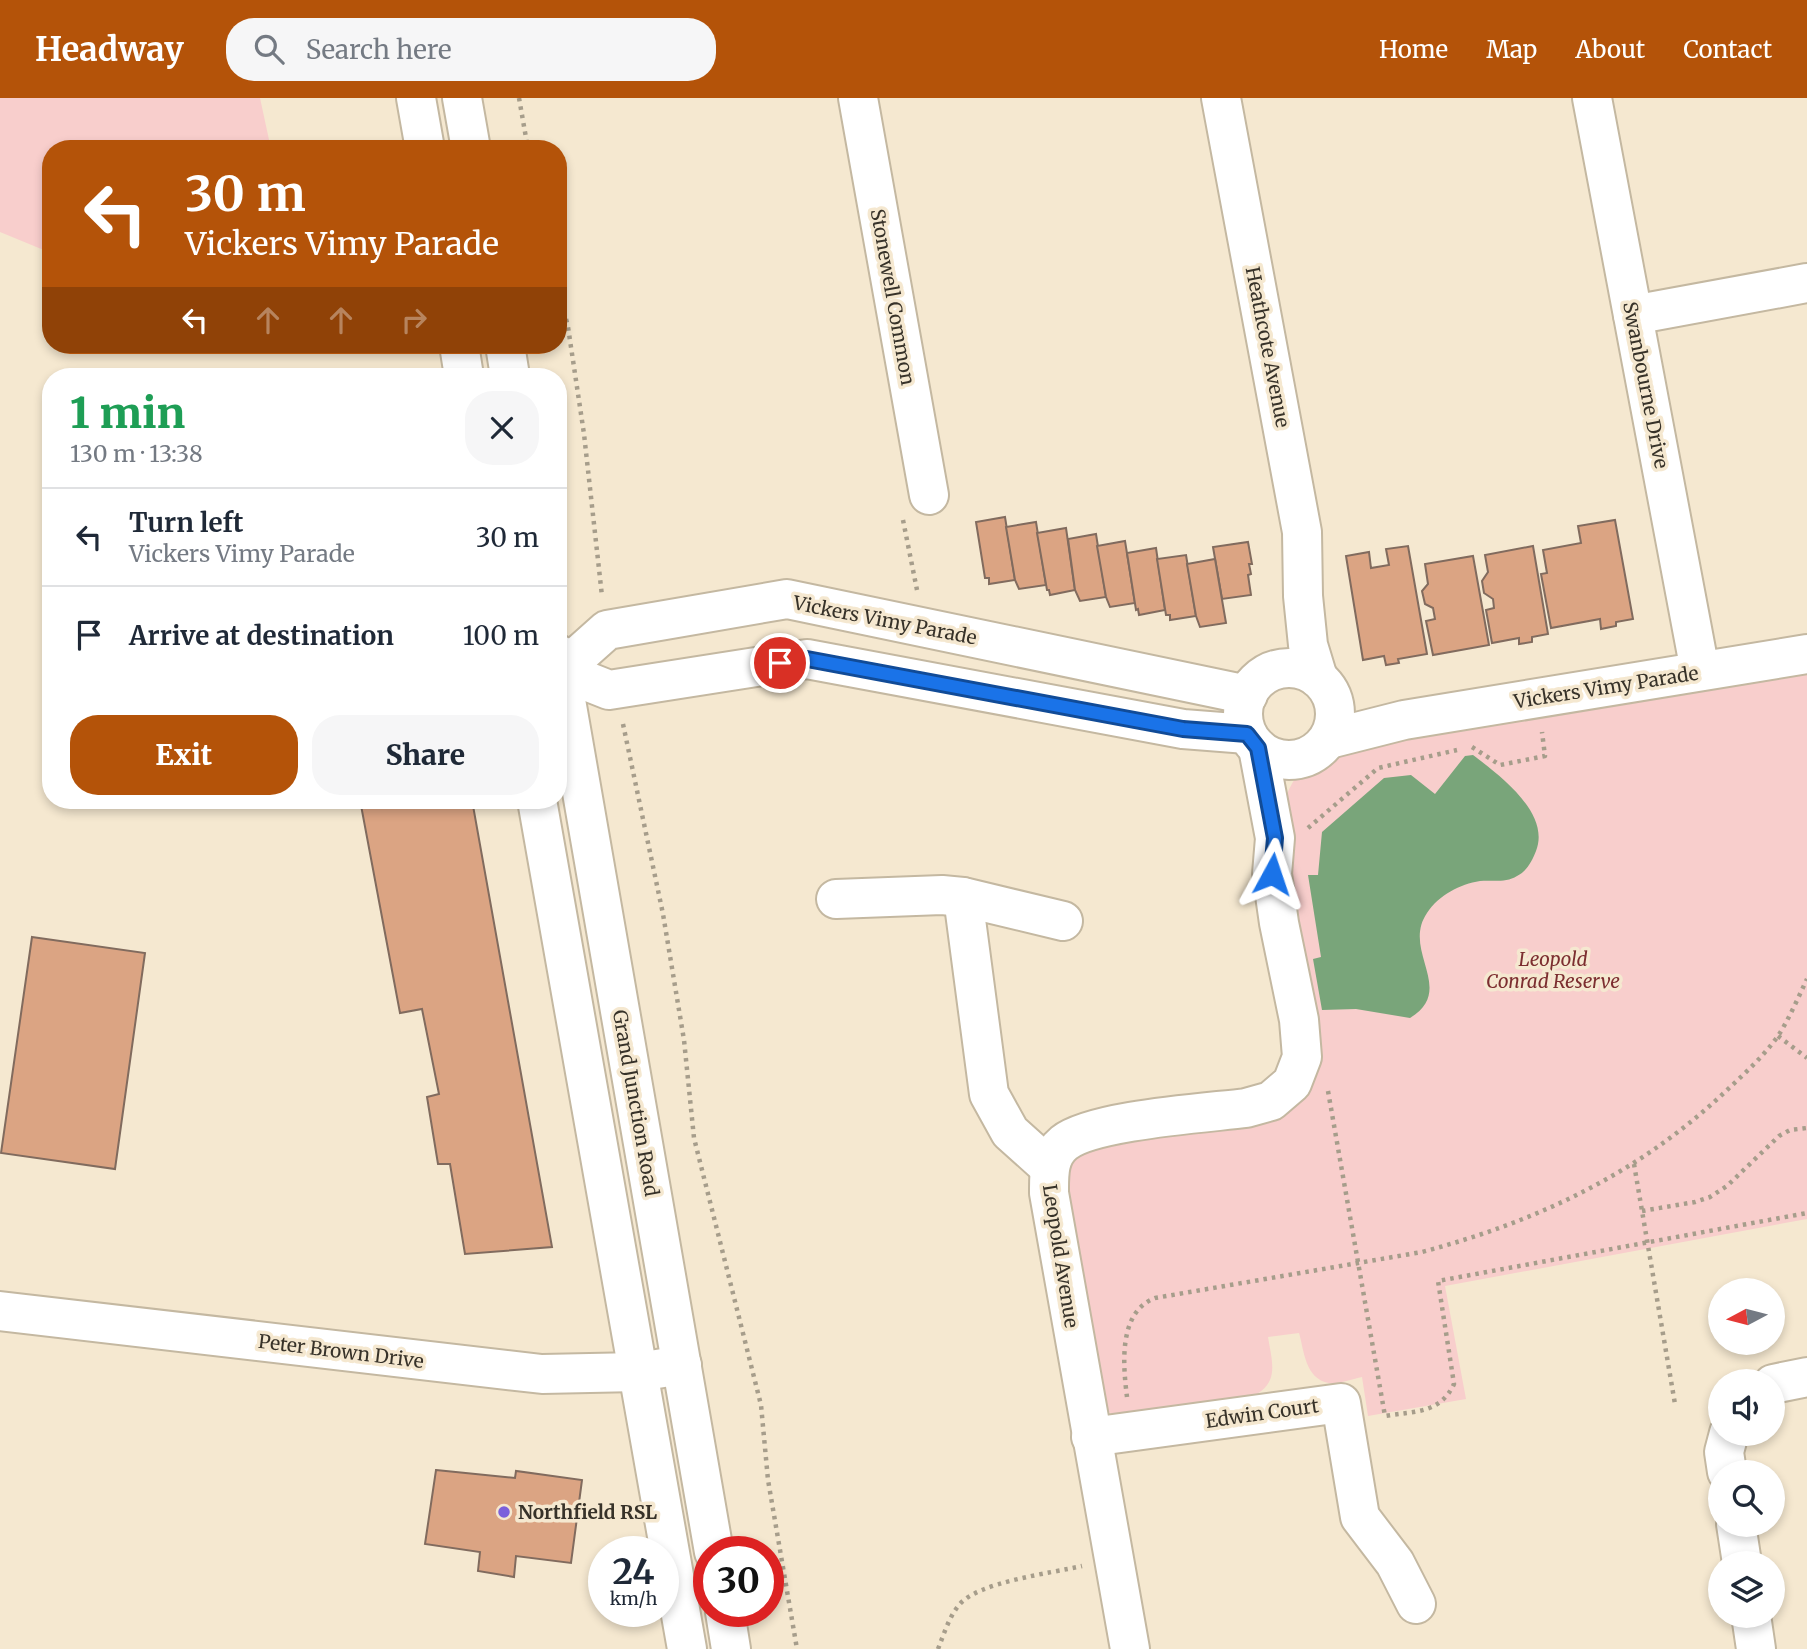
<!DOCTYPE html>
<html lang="en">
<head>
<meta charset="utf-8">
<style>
  body { margin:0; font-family:Merriweather,serif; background:#f6f6f7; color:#1f2937; height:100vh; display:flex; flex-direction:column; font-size:26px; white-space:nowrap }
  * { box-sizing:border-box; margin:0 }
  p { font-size:23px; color:#747a83 }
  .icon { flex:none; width:38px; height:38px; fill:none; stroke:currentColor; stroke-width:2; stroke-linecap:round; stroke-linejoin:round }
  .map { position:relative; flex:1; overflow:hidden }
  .sheet { position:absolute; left:42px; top:270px; width:525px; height:441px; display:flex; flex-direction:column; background:#fff; border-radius:28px; box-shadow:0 4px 10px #0003 }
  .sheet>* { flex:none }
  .hud { position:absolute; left:42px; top:42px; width:525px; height:214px; border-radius:28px; box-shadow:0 4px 10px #0003; background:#b45309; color:#fff; overflow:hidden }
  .needle { width:46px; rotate:263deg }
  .fabs { position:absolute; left:1708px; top:1180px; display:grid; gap:14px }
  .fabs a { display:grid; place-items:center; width:77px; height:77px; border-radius:50%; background:#fff; box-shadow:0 4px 10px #0003; font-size:35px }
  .speed { position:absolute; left:588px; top:1438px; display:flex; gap:14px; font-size:35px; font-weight:700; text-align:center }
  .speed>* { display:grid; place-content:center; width:91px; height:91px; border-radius:50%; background:#fff; box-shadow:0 4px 10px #0003; line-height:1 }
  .speed small { font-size:18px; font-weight:400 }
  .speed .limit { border:10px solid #d22; background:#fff; color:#111 }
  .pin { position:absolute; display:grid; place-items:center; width:60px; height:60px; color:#fff; margin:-30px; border:4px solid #fff; border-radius:50%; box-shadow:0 2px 7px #0007 }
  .me { position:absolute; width:77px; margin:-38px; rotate:5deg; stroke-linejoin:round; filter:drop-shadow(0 0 5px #0008) }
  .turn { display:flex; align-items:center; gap:24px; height:147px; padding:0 28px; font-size:32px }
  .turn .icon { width:91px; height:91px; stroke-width:2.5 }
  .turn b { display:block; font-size:49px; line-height:60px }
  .lanes { display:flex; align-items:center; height:66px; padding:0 28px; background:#0003; justify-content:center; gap:35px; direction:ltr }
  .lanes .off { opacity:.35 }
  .round { display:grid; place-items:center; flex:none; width:74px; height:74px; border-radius:28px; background:#f6f6f7 }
  .headline { display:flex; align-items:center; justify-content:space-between; height:119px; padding:0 28px }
  h1 { font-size:42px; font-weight:800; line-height:52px; color:#1e9e55 }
  .cta { display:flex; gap:14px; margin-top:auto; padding:14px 28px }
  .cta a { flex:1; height:80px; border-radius:28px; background:#b45309; color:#fff; font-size:28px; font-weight:800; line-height:80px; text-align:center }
  .cta a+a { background:#f6f6f7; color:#1f2937 }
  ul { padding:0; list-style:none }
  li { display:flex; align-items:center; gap:21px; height:98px; padding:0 28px; border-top:2px solid #e0e1e3 }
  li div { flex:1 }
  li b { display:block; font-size:26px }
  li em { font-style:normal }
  header { display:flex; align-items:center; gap:42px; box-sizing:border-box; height:98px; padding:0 35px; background:#b45309; color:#fff }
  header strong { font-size:33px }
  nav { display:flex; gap:38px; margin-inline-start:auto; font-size:24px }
  .search { width:490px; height:63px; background:#f6f6f7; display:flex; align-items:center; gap:18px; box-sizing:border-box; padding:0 24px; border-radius:28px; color:#747a83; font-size:26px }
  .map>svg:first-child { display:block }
</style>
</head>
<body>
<header>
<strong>Headway</strong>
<div class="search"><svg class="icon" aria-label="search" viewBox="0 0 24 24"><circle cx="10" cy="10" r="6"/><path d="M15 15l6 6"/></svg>Search here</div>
<nav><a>Home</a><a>Map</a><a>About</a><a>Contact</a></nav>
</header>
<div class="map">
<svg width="1807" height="1551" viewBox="0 0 1807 1551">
  <rect width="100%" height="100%" fill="#f5e8d0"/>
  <g fill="#f8cecc">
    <polygon points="0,0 260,0 271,51 51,51 51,155 0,134"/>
    <path d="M1807 566V1121L1445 1188 1466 1301 1368 1318 1362 1279C1353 1281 1338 1286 1329 1285 1305 1281 1304 1252 1299 1235L1268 1239C1272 1264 1280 1285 1253 1298L1120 1320 1107 1313 1061 1082 1070 1066 1094 1047 1294 1000 1281 712C1290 686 1297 672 1320 657Z"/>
  </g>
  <path fill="#79a57a" d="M1473 657C1499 677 1551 715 1536 753 1532 763 1527 773 1517 778 1506 785 1493 782 1480 783 1460 786 1439 797 1427 815 1401 853 1457 891 1410 920L1356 911 1322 912 1313 861 1321 859 1308 777H1318L1322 734 1384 680 1411 677 1435 696 1465 658Z"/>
  <g fill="#dba483" stroke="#816b5e" stroke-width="2">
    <polygon points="1005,419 1015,482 989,486 989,480 985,480 976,424"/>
    <polygon points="1615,422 1633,521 1616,524 1616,528 1601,531 1600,521 1551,530 1541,476 1547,475 1543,452 1581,445 1578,428"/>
    <polygon points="1036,424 1046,487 1019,491 1015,482 1006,429"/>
    <polygon points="1066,430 1075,492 1050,497 1049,492 1047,492 1037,435"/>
    <polygon points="1096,436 1106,499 1080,503 1075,492 1068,441"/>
    <polygon points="1125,443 1135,505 1110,509 1106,499 1097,448"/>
    <polygon points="1248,444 1252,466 1249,466 1251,476 1248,477 1251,497 1222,501 1213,449"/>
    <polygon points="1408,448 1427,556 1398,561 1399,565 1386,567 1384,558 1363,562 1346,458 1369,454 1371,470 1389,467 1386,451"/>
    <polygon points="1533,448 1548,536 1532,539 1532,544 1519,546 1519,540 1492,545 1486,512 1494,510 1493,501 1484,495 1482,483 1488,474 1485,457"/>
    <polygon points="1156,450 1165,512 1139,517 1138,511 1136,512 1127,455"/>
    <polygon points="1186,457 1196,518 1170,522 1170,517 1166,517 1157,461"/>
    <polygon points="1473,458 1489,547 1433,557 1426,523 1435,521 1433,510 1425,506 1422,493 1428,486 1425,466"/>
    <polygon points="1215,461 1226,525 1200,529 1196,518 1187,466"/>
    <polygon points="360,702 472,702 552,1149 465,1156 450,1066 438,1066 427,999 439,996 422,911 400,915"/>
    <polygon points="32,839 145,855 115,1071 1,1055"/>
    <polygon points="436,1372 515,1380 516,1373 582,1382 571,1465 516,1458 514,1479 478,1473 480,1454 425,1446"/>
  </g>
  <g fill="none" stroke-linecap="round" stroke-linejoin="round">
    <defs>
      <g id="minor">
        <polyline points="858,0 929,397"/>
        <polyline points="1221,0 1302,434 1303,498 1308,547 1318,580"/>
        <polyline points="1592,0 1700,573"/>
        <polyline points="1633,217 1807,185"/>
        <circle cx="1289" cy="616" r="46"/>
        <polyline points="1247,636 1183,631 807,561 609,592 561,573 607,532 787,501 1248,597"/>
        <polyline points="1329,641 1404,622 1807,556"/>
        <polyline points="963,799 989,996 1010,1034 1049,1069"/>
        <polyline points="836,801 942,797 963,799 1063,823"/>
        <polyline points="0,1213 542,1276 638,1274 682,1267"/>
        <polyline points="1773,1286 1807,1279"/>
        <polyline points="1091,1339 1341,1305 1360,1419 1395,1465 1416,1506"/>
        <polyline points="1727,1374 1724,1354 1729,1335"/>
        <polyline points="1736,1426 1742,1465"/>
        <polyline points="1751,1517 1756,1551"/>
        <path d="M1130 1551 1049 1095C1049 1077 1048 1058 1064 1045 1093 1022 1206 1015 1246 1010L1271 1003 1292 985 1302 959 1299 922 1279 825 1272 776 1275 740 1258 650"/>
      </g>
      <g id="highway">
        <polyline points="416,0 425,51"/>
        <polyline points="462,0 471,51"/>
        <polyline points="459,247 464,278"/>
        <polyline points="505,247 510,278"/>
        <polyline points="558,556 714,1454"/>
        <polyline points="537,702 687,1551"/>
        <polyline points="725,1514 731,1551"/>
      </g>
    </defs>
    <use href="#minor" stroke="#c4b8a1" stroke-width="42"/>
    <use href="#highway" stroke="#c4b8a1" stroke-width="42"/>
    <g stroke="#a69d8b" stroke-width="4.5" stroke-dasharray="3.5 5" stroke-linecap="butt">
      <polyline points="519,0 528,51"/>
      <polyline points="558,188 568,229 584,336 602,498"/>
      <polyline points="903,422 917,492"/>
      <polyline points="623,626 663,816 684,942 694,1040 761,1307 768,1382 797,1551"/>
      <polyline points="1472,649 1500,667 1545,658 1542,634"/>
      <polyline points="1308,730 1378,670 1457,652"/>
      <polyline points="1778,938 1807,960"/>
      <path d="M1328 993 1385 1318C1414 1313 1440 1316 1454 1286L1438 1183 1807 1115"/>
      <polyline points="1634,1066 1675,1306"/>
      <polyline points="1642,1113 1695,1104 1710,1099 1727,1088 1779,1038 1790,1032 1807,1030"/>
      <path d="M1127 1299C1123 1267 1118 1214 1155 1200L1422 1154C1538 1123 1638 1076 1726 993 1744 976 1763 959 1778 938 1789 921 1798 900 1807 881"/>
      <path d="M938 1551C944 1536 949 1519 959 1507 977 1484 1052 1475 1082 1468"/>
    </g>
    <use href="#minor" stroke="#fff" stroke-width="38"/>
    <use href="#highway" stroke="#fff" stroke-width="38"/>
  </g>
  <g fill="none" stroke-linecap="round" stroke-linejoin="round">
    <defs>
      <polyline id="route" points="780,565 807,561 1183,631 1247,636 1258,650 1275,740 1272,776"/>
    </defs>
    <use href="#route" stroke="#114b97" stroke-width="18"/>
    <use href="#route" stroke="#1a73e8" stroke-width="12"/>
  </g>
  <circle fill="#7b60db" stroke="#f5e8d0" stroke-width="2.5" cx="504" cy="1414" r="7"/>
  <g text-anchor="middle" stroke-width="7" stroke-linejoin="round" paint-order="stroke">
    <g font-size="19" fill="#373229" stroke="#f5e8d0">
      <text transform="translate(893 199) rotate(80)" y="7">Stonewell Common</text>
      <text transform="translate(1268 249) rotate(79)" y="7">Heathcote Avenue</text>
      <text transform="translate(1646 287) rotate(79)" y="7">Swanbourne Drive</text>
      <text transform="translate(885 522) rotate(11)" y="7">Vickers Vimy Parade</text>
      <text transform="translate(1606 589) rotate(-9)" y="7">Vickers Vimy Parade</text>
      <text transform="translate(636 1005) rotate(80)" y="7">Grand Junction Road</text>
      <text transform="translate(1061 1158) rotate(81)" y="7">Leopold Avenue</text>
      <text transform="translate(341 1253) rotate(7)" y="7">Peter Brown Drive</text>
      <text transform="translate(1262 1315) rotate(-8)" y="7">Edwin Court</text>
    </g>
    <g font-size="19" font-style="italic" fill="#7c2e30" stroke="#f5e8d0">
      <text x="1553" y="868">Leopold<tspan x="1553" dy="22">Conrad Reserve</tspan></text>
    </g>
    <g font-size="19" font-weight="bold" fill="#373229" stroke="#f5e8d0" text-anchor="start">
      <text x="518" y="1421">Northfield RSL</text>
    </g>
  </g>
</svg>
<div class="fabs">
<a><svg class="needle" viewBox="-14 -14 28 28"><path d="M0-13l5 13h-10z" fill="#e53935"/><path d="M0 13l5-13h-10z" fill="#747a83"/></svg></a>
<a><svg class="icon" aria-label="sound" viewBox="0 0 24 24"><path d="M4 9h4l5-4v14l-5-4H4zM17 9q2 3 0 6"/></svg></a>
<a><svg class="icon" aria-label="search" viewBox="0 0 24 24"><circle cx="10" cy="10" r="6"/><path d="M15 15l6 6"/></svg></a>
<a><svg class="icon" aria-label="layers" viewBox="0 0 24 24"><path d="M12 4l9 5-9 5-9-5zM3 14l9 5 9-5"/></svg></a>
</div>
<div class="speed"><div>24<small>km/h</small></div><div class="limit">30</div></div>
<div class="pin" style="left:780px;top:565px;background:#d93025"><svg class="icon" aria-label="arrive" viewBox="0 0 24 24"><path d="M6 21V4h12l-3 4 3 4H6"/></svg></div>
<svg class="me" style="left:1272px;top:776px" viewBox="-20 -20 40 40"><path d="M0-17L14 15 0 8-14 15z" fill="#1a73e8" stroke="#fff" stroke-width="4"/></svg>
<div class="hud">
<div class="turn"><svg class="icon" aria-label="left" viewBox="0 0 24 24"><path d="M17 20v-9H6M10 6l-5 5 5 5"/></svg><div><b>30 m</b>Vickers Vimy Parade</div></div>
<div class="lanes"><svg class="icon" aria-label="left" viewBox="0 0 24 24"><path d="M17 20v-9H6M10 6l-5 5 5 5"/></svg><svg class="icon off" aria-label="ahead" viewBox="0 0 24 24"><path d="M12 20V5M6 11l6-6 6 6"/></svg><svg class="icon off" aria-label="ahead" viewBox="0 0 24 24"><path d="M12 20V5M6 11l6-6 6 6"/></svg><svg class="icon off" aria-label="right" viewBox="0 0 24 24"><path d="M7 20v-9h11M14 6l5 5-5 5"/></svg></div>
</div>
<section class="sheet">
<div class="headline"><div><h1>1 min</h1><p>130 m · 13:38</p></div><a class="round"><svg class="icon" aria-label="close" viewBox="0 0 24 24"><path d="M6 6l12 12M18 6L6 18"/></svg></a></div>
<ul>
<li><svg class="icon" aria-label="left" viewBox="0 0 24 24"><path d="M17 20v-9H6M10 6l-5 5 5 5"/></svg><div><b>Turn left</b><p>Vickers Vimy Parade</p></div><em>30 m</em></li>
<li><svg class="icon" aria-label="arrive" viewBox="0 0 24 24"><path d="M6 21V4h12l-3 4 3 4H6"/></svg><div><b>Arrive at destination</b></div><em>100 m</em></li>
</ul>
<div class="cta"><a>Exit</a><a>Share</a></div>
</section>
</div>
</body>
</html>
